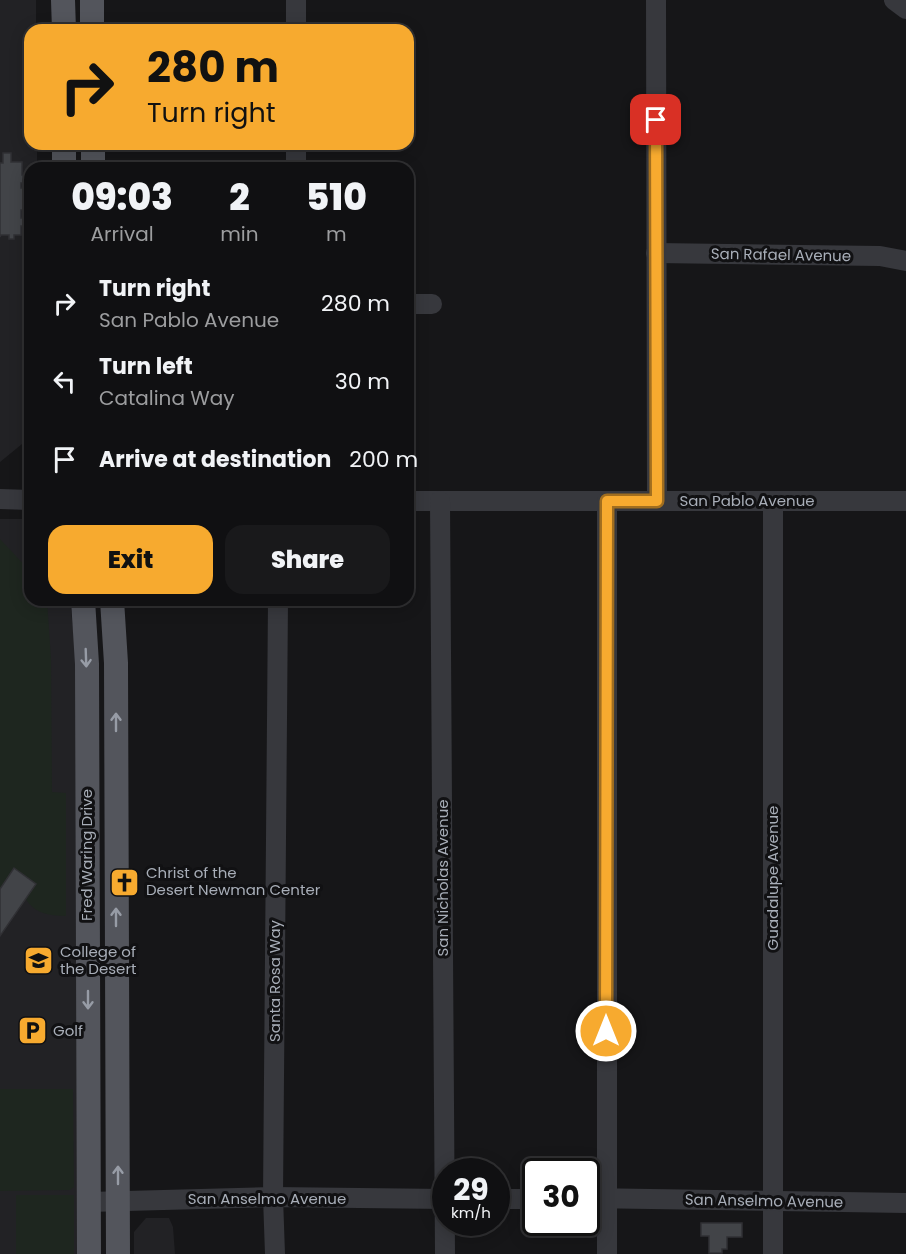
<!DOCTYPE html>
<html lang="en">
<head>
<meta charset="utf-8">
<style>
  body { margin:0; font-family:Poppins,sans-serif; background:#19191b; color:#f1f3f6; height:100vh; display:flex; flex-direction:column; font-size:22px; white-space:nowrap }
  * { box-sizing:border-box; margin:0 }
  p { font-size:20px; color:#9c9d9f }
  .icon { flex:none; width:33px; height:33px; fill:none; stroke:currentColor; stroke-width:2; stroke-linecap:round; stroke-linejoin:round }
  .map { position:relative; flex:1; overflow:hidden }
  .panel { position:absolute; left:24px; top:162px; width:390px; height:444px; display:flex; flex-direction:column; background:#101012; border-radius:18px; box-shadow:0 3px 15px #0003,0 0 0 2px #303032 }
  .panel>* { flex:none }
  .hud { position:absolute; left:24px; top:24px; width:390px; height:126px; border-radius:18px; box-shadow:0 3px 15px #0003,0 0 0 2px #303032; background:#f7aa2f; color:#111; overflow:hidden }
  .speed { position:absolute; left:432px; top:1158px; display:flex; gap:12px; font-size:30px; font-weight:700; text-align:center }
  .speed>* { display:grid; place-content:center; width:78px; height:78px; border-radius:50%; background:#101012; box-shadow:0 3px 15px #0003,0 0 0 2px #303032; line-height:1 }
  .speed small { font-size:15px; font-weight:400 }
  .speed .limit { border:3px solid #111; border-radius:9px; background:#fff; color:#111 }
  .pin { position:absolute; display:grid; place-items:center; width:51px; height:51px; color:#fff; margin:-26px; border-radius:12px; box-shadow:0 3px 9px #0006 }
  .me { position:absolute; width:66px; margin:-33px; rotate:0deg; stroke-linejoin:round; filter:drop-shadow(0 0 4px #0008) }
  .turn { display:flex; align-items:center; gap:21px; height:126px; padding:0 24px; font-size:27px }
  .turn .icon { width:78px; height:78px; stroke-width:2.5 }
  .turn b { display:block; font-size:42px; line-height:51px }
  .eta { display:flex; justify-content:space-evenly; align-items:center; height:102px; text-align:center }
  .eta b { font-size:36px; font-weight:800; line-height:42px }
  .cta { display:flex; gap:12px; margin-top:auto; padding:12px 24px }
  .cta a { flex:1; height:69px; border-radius:18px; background:#f7aa2f; color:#111; font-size:24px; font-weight:800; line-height:69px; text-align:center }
  .cta a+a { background:#19191b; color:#f1f3f6 }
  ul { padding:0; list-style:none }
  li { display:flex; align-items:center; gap:18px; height:78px; padding:0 24px }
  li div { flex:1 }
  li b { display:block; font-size:22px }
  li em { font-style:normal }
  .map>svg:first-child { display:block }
</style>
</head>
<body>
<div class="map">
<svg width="906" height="1254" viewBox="0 0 906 1254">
  <rect width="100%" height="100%" fill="#161618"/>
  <g fill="#222225">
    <polygon points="0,0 36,0 36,30 30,30 30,144 37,144 37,168 30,168 30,427 22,444 0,462"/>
    <polygon points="0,519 30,519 30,600 70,600 77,668 79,1254 0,1254"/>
    <polygon points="146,1218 169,1218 173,1227 175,1254 134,1254 134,1232"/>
  </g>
  <g fill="#1e261f">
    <path d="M0 539 30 571V600H47L51 659 52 792 66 793V916C28 916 24 900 14 868L0 889Z"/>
    <polygon points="0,1089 73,1089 74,1187 70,1190 0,1191"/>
    <rect x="16" y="1195" width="58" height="59"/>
  </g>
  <g fill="#424448" stroke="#303034" stroke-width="1.5">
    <polygon points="3,153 11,153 11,162 22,162 22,175 26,175 26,183 21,183 21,188 24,188 24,210 21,210 21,218 25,218 25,226 21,226 21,235 14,235 14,239 9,239 9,235 1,235 0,237 0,163 3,163"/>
    <polygon points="14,868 36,884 0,936 0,889"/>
    <polygon points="701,1223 742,1223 742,1237 727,1237 727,1249 722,1249 722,1253 709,1253 709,1236 701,1236"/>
  </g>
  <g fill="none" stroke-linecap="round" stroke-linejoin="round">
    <g stroke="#37383d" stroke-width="20">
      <polyline points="656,0 657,501"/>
      <polyline points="894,0 906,9"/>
      <polyline points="296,30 296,0"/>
      <polyline points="296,144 296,168"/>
      <polyline points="656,253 880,256 906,261"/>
      <polyline points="408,304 432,304"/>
      <polyline points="0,499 30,500"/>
      <polyline points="408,501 906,501"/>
      <polyline points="440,501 445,1254"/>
      <polyline points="773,501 773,1254"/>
      <polyline points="586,1198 906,1203"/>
      <polyline points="496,1199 536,1199"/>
      <polyline points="89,1202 273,1197 446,1199"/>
      <polyline points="275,1254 273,1197 278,600"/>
      <polyline points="607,1254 607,501"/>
    </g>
    <g stroke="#53555c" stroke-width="24">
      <polyline points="63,0 64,30"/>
      <polyline points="92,0 92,30"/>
      <polyline points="93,144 93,168"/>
      <polyline points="64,168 64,144"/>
      <polyline points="83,600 87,664 89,1254"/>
      <polyline points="112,600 116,663 118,1254"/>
    </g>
  </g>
  <defs><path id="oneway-shaft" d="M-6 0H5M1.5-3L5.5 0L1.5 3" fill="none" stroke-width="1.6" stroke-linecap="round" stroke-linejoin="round" transform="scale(1.5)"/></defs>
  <g stroke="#979ca6">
    <use href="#oneway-shaft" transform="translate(86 658) rotate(88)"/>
    <use href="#oneway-shaft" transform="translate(116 722) rotate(-90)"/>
    <use href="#oneway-shaft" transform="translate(116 917) rotate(-90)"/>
    <use href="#oneway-shaft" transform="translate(88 1000) rotate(90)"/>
    <use href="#oneway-shaft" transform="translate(118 1175) rotate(-90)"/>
  </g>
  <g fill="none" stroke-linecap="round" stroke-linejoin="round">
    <defs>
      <polyline id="route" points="606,1031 607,501 657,501 656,120"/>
    </defs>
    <use href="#route" stroke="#a16e1f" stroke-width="15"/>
    <use href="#route" stroke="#f7aa2f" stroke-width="10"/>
  </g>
  <defs>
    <symbol id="church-square" viewBox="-11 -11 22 22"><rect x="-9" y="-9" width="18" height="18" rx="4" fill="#f7aa2f" stroke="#111113"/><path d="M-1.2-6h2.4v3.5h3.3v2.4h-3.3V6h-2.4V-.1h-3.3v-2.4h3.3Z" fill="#111"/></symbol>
    <symbol id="university-square" viewBox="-11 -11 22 22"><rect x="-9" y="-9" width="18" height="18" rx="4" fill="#f7aa2f" stroke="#111113"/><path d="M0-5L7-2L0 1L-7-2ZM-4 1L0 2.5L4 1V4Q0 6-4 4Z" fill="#111"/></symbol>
    <symbol id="parking-square" viewBox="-11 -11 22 22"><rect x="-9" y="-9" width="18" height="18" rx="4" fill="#f7aa2f" stroke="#111113"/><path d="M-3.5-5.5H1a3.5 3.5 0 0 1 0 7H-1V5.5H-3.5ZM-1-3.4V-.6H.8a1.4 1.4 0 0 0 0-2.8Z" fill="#111"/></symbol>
  </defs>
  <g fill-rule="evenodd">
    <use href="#church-square" x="108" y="866" width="33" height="33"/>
    <use href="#university-square" x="22" y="944" width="33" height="33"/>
    <use href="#parking-square" x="16" y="1014" width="33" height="33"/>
  </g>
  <g text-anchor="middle" stroke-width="6" stroke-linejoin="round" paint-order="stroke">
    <g font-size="15" fill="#a8aeb8" stroke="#111113">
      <text transform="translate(781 255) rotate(1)" y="5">San Rafael Avenue</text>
      <text x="747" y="506">San Pablo Avenue</text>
      <text transform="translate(87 855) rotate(-90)" y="5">Fred Waring Drive</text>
      <text transform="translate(443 878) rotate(-90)" y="5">San Nicholas Avenue</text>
      <text transform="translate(773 878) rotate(-90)" y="5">Guadalupe Avenue</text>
      <text transform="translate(275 981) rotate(-90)" y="5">Santa Rosa Way</text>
      <text x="267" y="1204">San Anselmo Avenue</text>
      <text transform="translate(764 1201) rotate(1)" y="5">San Anselmo Avenue</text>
    </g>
    <g font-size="15" fill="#a8aeb8" stroke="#111113" text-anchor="start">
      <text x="146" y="878">Christ of the<tspan x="146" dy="17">Desert Newman Center</tspan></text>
      <text x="60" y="957">College of<tspan x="60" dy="17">the Desert</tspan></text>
      <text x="53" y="1036">Golf</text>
    </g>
  </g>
</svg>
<div class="speed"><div>29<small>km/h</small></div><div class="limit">30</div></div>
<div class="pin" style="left:656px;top:120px;background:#d93025"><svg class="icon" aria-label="arrive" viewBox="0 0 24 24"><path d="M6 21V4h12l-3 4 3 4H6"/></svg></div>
<svg class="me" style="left:606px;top:1031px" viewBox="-20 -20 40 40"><circle r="17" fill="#f7aa2f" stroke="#fff" stroke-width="3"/><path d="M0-11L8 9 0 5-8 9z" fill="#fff"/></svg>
<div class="hud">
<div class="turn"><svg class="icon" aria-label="right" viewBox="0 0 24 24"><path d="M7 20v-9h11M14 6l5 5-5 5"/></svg><div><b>280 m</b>Turn right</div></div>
</div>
<section class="panel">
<div class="eta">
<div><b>09:03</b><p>Arrival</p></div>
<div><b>2</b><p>min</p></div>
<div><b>510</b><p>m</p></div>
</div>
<ul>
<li><svg class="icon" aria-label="right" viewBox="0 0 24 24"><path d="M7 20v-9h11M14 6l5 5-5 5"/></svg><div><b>Turn right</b><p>San Pablo Avenue</p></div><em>280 m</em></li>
<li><svg class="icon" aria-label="left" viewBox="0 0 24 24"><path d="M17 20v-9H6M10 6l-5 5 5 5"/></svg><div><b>Turn left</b><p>Catalina Way</p></div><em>30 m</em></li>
<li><svg class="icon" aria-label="arrive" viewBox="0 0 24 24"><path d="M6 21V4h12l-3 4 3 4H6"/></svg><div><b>Arrive at destination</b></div><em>200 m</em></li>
</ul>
<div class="cta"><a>Exit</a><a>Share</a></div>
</section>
</div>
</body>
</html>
